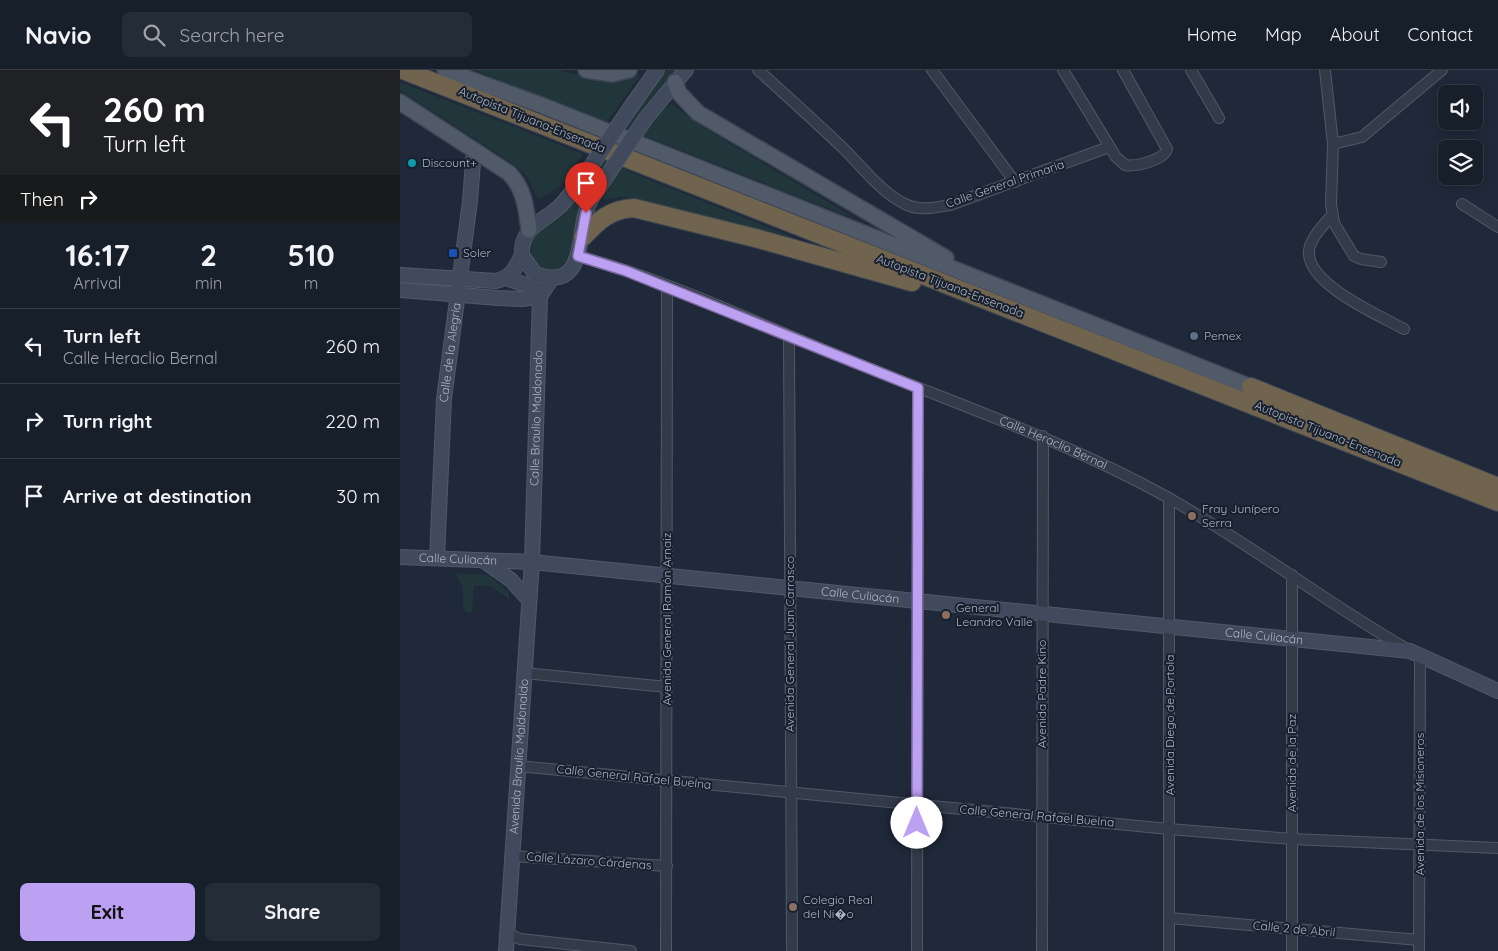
<!DOCTYPE html>
<html lang="en">
<head>
<meta charset="utf-8">
<style>
  body { margin:0; font-family:Quicksand,sans-serif; background:#242c37; color:#f1f3f6; height:100vh; display:flex; flex-direction:column; font-size:19px; white-space:nowrap }
  * { box-sizing:border-box; margin:0 }
  p { font-size:16px; color:#9ea2a9 }
  .icon { flex:none; width:28px; height:28px; fill:none; stroke:currentColor; stroke-width:2; stroke-linecap:round; stroke-linejoin:round }
  .map { position:relative; flex:1; overflow:hidden }
  .side { display:flex; flex-direction:column; background:#171f2b; width:400px }
  .side>* { flex:none }
  .guide { background:#202124; color:#fff; overflow:hidden }
  .buttons { position:absolute; left:1038px; top:15px; display:grid; gap:10px }
  .buttons a { display:grid; place-items:center; width:45px; height:45px; border-radius:8px; background:#171f2b; box-shadow:0 2px 12px #0003,0 0 0 1px #363d47; font-size:25px }
  .pin { position:absolute; display:grid; place-items:center; width:42px; height:42px; color:#fff; margin:-51px -21px; border-radius:50% 50% 50% 0; rotate:-45deg; box-shadow:0 0 5px #0007 }
  .pin .icon { rotate:45deg }
  .me { position:absolute; width:55px; margin:-28px; rotate:0deg; stroke-linejoin:round; filter:drop-shadow(0 0 4px #0008) }
  .turn { display:flex; align-items:center; gap:18px; height:105px; padding:0 20px; font-size:22px }
  .turn .icon { width:65px; height:65px; stroke-width:2.5 }
  .turn b { display:block; font-size:35px; line-height:42px }
  .then { display:flex; align-items:center; height:48px; padding:0 20px; background:#0003; gap:10px; font-size:19px }
  .eta { display:flex; justify-content:space-evenly; align-items:center; height:85px; text-align:center }
  .eta b { font-size:30px; font-weight:700; line-height:35px }
  .button { display:flex; gap:10px; margin-top:auto; padding:10px 20px }
  .button a { flex:1; height:58px; border-radius:8px; background:#bca0f2; color:#111; font-size:20px; font-weight:700; line-height:58px; text-align:center }
  .button a+a { background:#242c37; color:#f1f3f6 }
  ul { padding:0; list-style:none }
  li { display:flex; align-items:center; gap:15px; height:75px; padding:0 20px; border-top:1px solid #363d47 }
  li div { flex:1 }
  li b { display:block; font-size:19px }
  li em { font-style:normal }
  header { display:flex; align-items:center; gap:30px; box-sizing:border-box; height:70px; padding:0 25px; background:#171f2b; border-bottom:1px solid #363d47 }
  header strong { font-size:24px }
  nav { display:flex; gap:28px; margin-inline-start:auto; font-size:18px }
  .search { width:350px; height:45px; background:#242c37; display:flex; align-items:center; gap:12px; box-sizing:border-box; padding:0 18px; border-radius:8px; color:#9ea2a9; font-size:19px }
  main { display:flex; flex:1; min-height:0 }
  .map>svg:first-child { display:block }
</style>
</head>
<body>
<header>
<strong>Navio</strong>
<div class="search"><svg class="icon" aria-label="search" viewBox="0 0 24 24"><circle cx="10" cy="10" r="6"/><path d="M15 15l6 6"/></svg>Search here</div>
<nav><a>Home</a><a>Map</a><a>About</a><a>Contact</a></nav>
</header>
<main>
<section class="side">
<div class="guide">
<div class="turn"><svg class="icon" aria-label="left" viewBox="0 0 24 24"><path d="M17 20v-9H6M10 6l-5 5 5 5"/></svg><div><b>260 m</b>Turn left</div></div>
<div class="then">Then<svg class="icon" aria-label="right" viewBox="0 0 24 24"><path d="M7 20v-9h11M14 6l5 5-5 5"/></svg></div>
</div>
<div class="eta">
<div><b>16:17</b><p>Arrival</p></div>
<div><b>2</b><p>min</p></div>
<div><b>510</b><p>m</p></div>
</div>
<ul>
<li><svg class="icon" aria-label="left" viewBox="0 0 24 24"><path d="M17 20v-9H6M10 6l-5 5 5 5"/></svg><div><b>Turn left</b><p>Calle Heraclio Bernal</p></div><em>260 m</em></li>
<li><svg class="icon" aria-label="right" viewBox="0 0 24 24"><path d="M7 20v-9h11M14 6l5 5-5 5"/></svg><div><b>Turn right</b></div><em>220 m</em></li>
<li><svg class="icon" aria-label="arrive" viewBox="0 0 24 24"><path d="M6 21V4h12l-3 4 3 4H6"/></svg><div><b>Arrive at destination</b></div><em>30 m</em></li>
</ul>
<div class="button"><a>Exit</a><a>Share</a></div>
</section>
<div class="map">
<svg width="1098" height="881" viewBox="0 0 1098 881">
  <rect width="100%" height="100%" fill="#1f2939"/>
  <g fill="#21363a">
    <polygon points="74,0 158,0 196,9 217,10 241,4 207,52"/>
    <path d="M262 0H277C256 30 235 61 213 91 203 105 191 120 183 135 175 150 174 183 165 193 146 213 123 189 133 167Z"/>
    <polygon points="0,12 183,84 162,115 138,130 127,106 109,91 0,20"/>
    <polygon points="272,34 301,56 458,150 242,65 258,41"/>
    <polygon points="220,98 430,182 232,128 221,127 202,130 205,119"/>
    <polygon points="55,503 89,505 109,523 109,529 91,516 74,516 72,542 66,542 63,537 63,517"/>
  </g>
  <g fill="none" stroke-linecap="round" stroke-linejoin="round">
    <defs>
      <g id="street">
        <path d="M358 0C387 26 417 53 445 80 463 98 482 123 505 134 519 141 534 138 550 135L709 77"/>
        <polyline points="532,0 615,112"/>
        <path d="M663 0 716 87 725 95C736 97 764 90 767 79L723 0"/>
        <polyline points="791,0 819,48"/>
        <polyline points="925,0 933,74 931,134 934,153 954,186 961,189 981,192"/>
        <polyline points="933,74 962,67 1042,0"/>
        <polyline points="1062,134 1098,157"/>
        <path d="M932 145C924 155 910 168 909 181 906 214 979 245 1004 259"/>
        <path id="s1" d="M178 186C271 211 360 255 449 290 556 334 666 371 767 427 849 473 924 531 1005 578"/>
        <polyline points="389,266 392,881"/>
        <polyline points="769,428 769,881"/>
        <polyline points="892,505 892,881"/>
        <polyline points="124,603 267,617"/>
        <polyline points="118,696 769,759 892,769 1098,778"/>
        <polyline points="112,786 267,796"/>
        <polyline points="769,848 1019,870"/>
        <polyline points="107,863 120,869 231,881"/>
        <polyline points="266,881 267,217"/>
        <polyline points="517,881 518,318"/>
        <polyline points="642,881 643,366"/>
        <polyline points="1019,881 1020,588"/>
      </g>
      <g id="secondary">
        <polyline points="230,38 257,0"/>
        <polyline points="246,48 286,0"/>
        <path d="M187 102C178 113 170 126 160 136 143 152 120 158 122 185L135 204C188 223 176 163 188 136 191 128 197 120 202 113"/>
        <path d="M0 205 96 211C112 207 115 199 122 185"/>
        <polyline points="106,208 132,217 140,226"/>
        <polyline points="0,220 98,228 123,229 140,226"/>
        <path id="s2" d="M0 487 132 492 1010 581 1098 621"/>
        <path id="s3" d="M37 488 44 329 70 131 74 79"/>
        <polyline points="84,491 111,510 129,530"/>
        <path id="s4" d="M106 881 132 492 140 226 152 208"/>
      </g>
      <g id="primary">
        <polyline points="45,0 141,35 851,317"/>
        <polyline points="186,0 212,4 229,0"/>
        <polyline points="275,12 279,23 298,43 546,188"/>
        <path d="M0 32 109 103C125 120 126 138 129 160"/>
      </g>
      <g id="highway">
        <polyline points="3,0 1098,432"/>
        <path d="M183 167C198 151 210 139 234 138L359 169 512 212"/>
        <polyline points="851,317 1098,417"/>
      </g>
    </defs>
    <use href="#street" stroke="#505967" stroke-width="12"/>
    <use href="#secondary" stroke="#505967" stroke-width="16"/>
    <use href="#primary" stroke="#3c4453" stroke-width="18"/>
    <use href="#highway" stroke="#3d4654" stroke-width="20"/>
    <use href="#street" stroke="#333b49" stroke-width="10"/>
    <use href="#secondary" stroke="#404a5c" stroke-width="14"/>
    <use href="#primary" stroke="#505a69" stroke-width="15"/>
    <use href="#highway" stroke="#70644f" stroke-width="18"/>
    <defs>
      <g id="secondary-bridge">
        <polyline points="187,102 230,38"/>
        <polyline points="202,113 246,48"/>
      </g>
    </defs>
    <use href="#secondary-bridge" stroke="#505967" stroke-width="16" stroke-linecap="butt"/>
    <use href="#secondary-bridge" stroke="#404a5c" stroke-width="14"/>
  </g>
  <g fill="none" stroke-linecap="round" stroke-linejoin="round">
    <defs>
      <polyline id="route" points="186,143 178,186 226,201 518,318 517,753"/>
    </defs>
    <use href="#route" stroke="#7a689d" stroke-width="12"/>
    <use href="#route" stroke="#bca0f2" stroke-width="9"/>
  </g>
  <circle fill="#0f9aa8" stroke="#18202e" stroke-width="2" cx="12" cy="93" r="5"/>
  <rect fill="#1a4fb4" stroke="#18202e" stroke-width="2" x="48" y="178" width="10" height="10" rx="2.5"/>
  <circle fill="#5c6f8a" stroke="#18202e" stroke-width="2" cx="794" cy="266" r="5"/>
  <g fill="#8d6e63" stroke="#18202e" stroke-width="2">
    <circle cx="792" cy="446" r="5"/>
    <circle cx="546" cy="545" r="5"/>
    <circle cx="393" cy="837" r="5"/>
  </g>
  <g text-anchor="middle" stroke-width="4" stroke-linejoin="round" paint-order="stroke">
    <g font-size="12" fill="#adb6c6" stroke="#18202e">
      <text transform="translate(132 50) rotate(22)" y="4">Autopista Tijuana-Ensenada</text>
      <text transform="translate(605 114) rotate(-19)" y="4">Calle General Primaria</text>
      <text transform="translate(550 216) rotate(21)" y="4">Autopista Tijuana-Ensenada</text>
      <text dy="4" stroke="none"><textPath href="#s3" startOffset="206">Calle de la Alegría</textPath></text>
      <text dy="4" stroke="none"><textPath href="#s4" startOffset="534">Calle Braulio Maldonado</textPath></text>
      <text transform="translate(928 364) rotate(22)" y="4">Autopista Tijuana-Ensenada</text>
      <text dy="4" stroke="none"><textPath href="#s1" startOffset="511">Calle Heraclio Bernal</textPath></text>
      <text dy="4" stroke="none"><textPath href="#s2" startOffset="58">Calle Culiacán</textPath></text>
      <text dy="4" stroke="none"><textPath href="#s2" startOffset="462">Calle Culiacán</textPath></text>
      <text transform="translate(267 549) rotate(-90)" y="4">Avenida General Ramón Arnaiz</text>
      <text dy="4" stroke="none"><textPath href="#s2" startOffset="868">Calle Culiacán</textPath></text>
      <text transform="translate(390 574) rotate(-90)" y="4">Avenida General Juan Carrasco</text>
      <text transform="translate(642 624) rotate(-90)" y="4">Avenida Padre Kino</text>
      <text transform="translate(770 655) rotate(-90)" y="4">Avenida Diego de Portola</text>
      <text dy="4" stroke="none"><textPath href="#s4" startOffset="195">Avenida Braulio Maldonaldo</textPath></text>
      <text transform="translate(892 693) rotate(-90)" y="4">Avenida de la Paz</text>
      <text transform="translate(234 707) rotate(6)" y="4">Calle General Rafael Buelna</text>
      <text transform="translate(1020 734) rotate(-90)" y="4">Avenida de los Misioneros</text>
      <text transform="translate(637 746) rotate(5)" y="4">Calle General Rafael Buelna</text>
      <text transform="translate(189 791) rotate(4)" y="4">Calle Lázaro Cárdenas</text>
      <text transform="translate(894 859) rotate(5)" y="4">Calle 2 de Abril</text>
    </g>
    <g font-size="12" fill="#adb6c6" stroke="#18202e" text-anchor="start">
      <text x="22" y="97">Discount+</text>
      <text x="63" y="187">Soler</text>
      <text x="804" y="270">Pemex</text>
      <text x="802" y="443">Fray Junípero<tspan x="802" dy="14">Serra</tspan></text>
      <text x="556" y="542">General<tspan x="556" dy="14">Leandro Valle</tspan></text>
      <text x="403" y="834">Colegio Real<tspan x="403" dy="14">del Ni�o</tspan></text>
    </g>
  </g>
</svg>
<div class="buttons">
<a><svg class="icon" aria-label="sound" viewBox="0 0 24 24"><path d="M4 9h4l5-4v14l-5-4H4zM17 9q2 3 0 6"/></svg></a>
<a><svg class="icon" aria-label="layers" viewBox="0 0 24 24"><path d="M12 4l9 5-9 5-9-5zM3 14l9 5 9-5"/></svg></a>
</div>
<div class="pin" style="left:186px;top:143px;background:#d93025"><svg class="icon" aria-label="arrive" viewBox="0 0 24 24"><path d="M6 21V4h12l-3 4 3 4H6"/></svg></div>
<svg class="me" style="left:517px;top:753px" viewBox="-20 -20 40 40"><circle r="19" fill="#fff"/><path d="M0-13L10 11 0 6-10 11z" fill="#bca0f2"/></svg>
</div>
</main>
</body>
</html>
